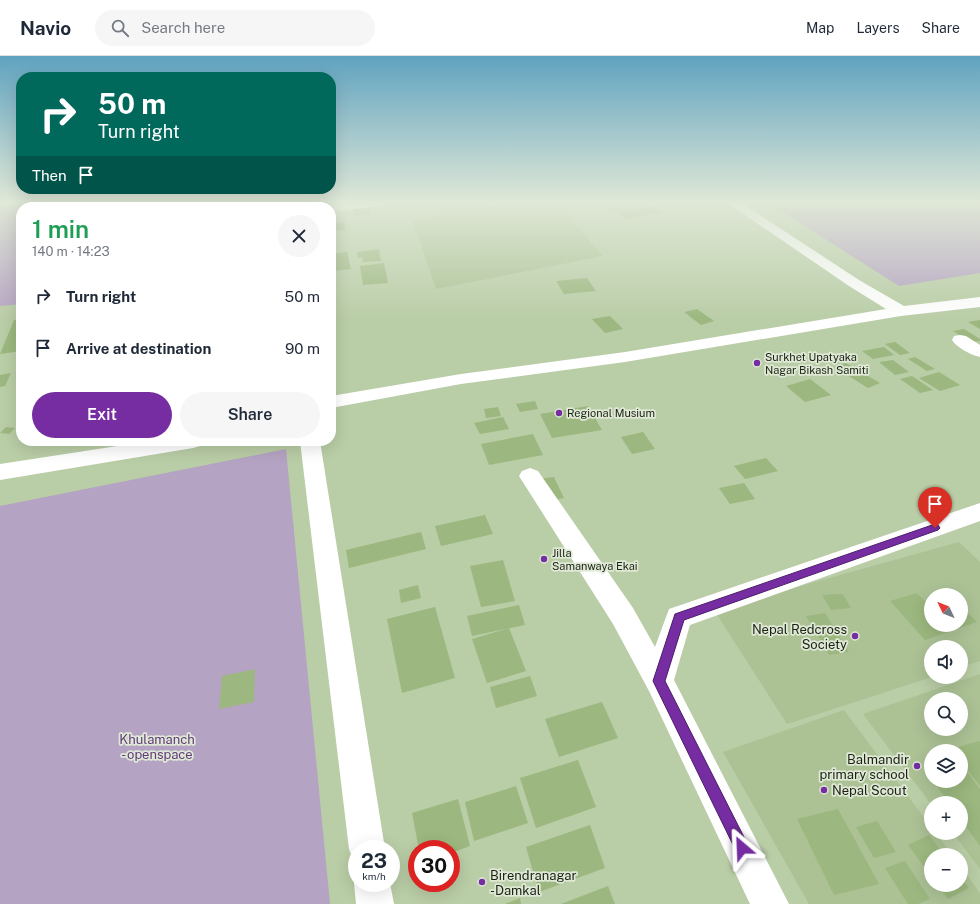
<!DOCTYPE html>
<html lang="en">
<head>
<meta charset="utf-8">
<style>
  body { margin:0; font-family:"Public Sans",sans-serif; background:#f6f6f7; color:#1f2937; height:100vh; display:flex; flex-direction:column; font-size:15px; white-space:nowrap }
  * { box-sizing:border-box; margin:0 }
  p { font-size:13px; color:#747a83 }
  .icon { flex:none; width:22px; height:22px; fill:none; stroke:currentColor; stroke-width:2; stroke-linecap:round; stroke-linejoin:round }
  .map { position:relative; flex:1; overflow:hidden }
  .panel { position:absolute; left:16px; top:146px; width:320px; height:244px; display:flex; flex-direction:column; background:#fff; border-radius:16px; box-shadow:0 4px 16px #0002 }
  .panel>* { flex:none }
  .banner { position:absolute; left:16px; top:16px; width:320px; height:122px; border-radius:16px; box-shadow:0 4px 16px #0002; background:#00695c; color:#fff; overflow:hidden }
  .needle { width:26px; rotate:313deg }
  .tools { position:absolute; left:924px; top:532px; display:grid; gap:8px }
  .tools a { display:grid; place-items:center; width:44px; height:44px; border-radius:50%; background:#fff; box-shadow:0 4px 16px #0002; font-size:20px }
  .speed { position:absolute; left:348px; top:784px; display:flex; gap:8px; font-size:20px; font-weight:700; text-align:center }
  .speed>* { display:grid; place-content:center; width:52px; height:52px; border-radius:50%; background:#fff; box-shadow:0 4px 16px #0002; line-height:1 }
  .speed small { font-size:10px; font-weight:400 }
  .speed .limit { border:6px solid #d22; background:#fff; color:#111 }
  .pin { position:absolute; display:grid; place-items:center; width:34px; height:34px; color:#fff; margin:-41px -17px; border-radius:50% 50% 50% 0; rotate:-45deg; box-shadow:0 0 4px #0007 }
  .pin .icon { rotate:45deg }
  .me { position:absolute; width:44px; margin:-22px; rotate:334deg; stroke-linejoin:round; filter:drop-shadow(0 0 3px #0008) }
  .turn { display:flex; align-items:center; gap:14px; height:84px; padding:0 16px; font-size:18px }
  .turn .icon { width:52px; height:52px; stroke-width:2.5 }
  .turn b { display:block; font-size:28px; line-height:34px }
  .then { display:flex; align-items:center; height:38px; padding:0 16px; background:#0003; gap:8px; font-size:15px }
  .round { display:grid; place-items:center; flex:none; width:42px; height:42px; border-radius:21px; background:#f6f6f7 }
  .overview { display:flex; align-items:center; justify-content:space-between; height:68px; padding:0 16px }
  h1 { font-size:24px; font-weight:600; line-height:30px; color:#1e9e55 }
  .cta { display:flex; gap:8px; margin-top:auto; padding:8px 16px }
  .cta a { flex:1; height:46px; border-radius:24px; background:#752da1; color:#fff; font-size:16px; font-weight:600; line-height:46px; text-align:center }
  .cta a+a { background:#f6f6f7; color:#1f2937 }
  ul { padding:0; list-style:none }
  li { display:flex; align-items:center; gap:12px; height:52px; padding:0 16px }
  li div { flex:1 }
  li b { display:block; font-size:15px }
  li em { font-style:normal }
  header { display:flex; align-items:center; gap:24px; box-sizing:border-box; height:56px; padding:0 20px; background:#fff; border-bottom:1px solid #e0e1e3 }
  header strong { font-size:19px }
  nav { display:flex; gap:22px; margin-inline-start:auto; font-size:14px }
  .search { width:280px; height:36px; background:#f6f6f7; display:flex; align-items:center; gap:10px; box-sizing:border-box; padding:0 14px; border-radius:22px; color:#747a83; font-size:15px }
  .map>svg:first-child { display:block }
</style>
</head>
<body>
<header>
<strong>Navio</strong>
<div class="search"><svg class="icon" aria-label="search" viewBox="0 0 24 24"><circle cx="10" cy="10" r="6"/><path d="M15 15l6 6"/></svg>Search here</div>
<nav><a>Map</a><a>Layers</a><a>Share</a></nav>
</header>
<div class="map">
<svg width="980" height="848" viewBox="0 0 980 848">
  <rect width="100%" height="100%" fill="#b9cda6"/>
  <g fill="#acc295" fill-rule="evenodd">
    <polygon points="511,146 556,146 603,200 436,233 413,165"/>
    <path d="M959 486 980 506V605L961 611V591H931L932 621 787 668 714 554ZM931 539H961V569H931Z"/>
    <path d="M980 618V813L953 777H961V747H931V748L863 658ZM931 643H961V673H931ZM931 695H961V725H931Z"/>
    <polygon points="844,654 931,771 931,777 936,777 952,799 931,799 931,829 961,829 961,811 980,837 980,848 809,848 723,696"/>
  </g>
  <g fill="#b5a3c3">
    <polygon points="7,146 226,146 225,151 21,151 21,248 0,250 0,154"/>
    <polygon points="767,146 980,146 980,217 899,230"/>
    <polygon points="286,393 330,848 0,848 0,450"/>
  </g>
  <g fill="#9cb77f">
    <polygon points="602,146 645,146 662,156 627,163"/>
    <polygon points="369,152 371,158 354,160 352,153"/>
    <polygon points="345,166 345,174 331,175 331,167"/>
    <polygon points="379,193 381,205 363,206 362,201 358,202 357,196"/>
    <polygon points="347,196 351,213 331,215 331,198"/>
    <polygon points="384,207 388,227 363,229 360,210"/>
    <polygon points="587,222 596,235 564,238 556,225"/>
    <polygon points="697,253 714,265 701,269 684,256"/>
    <polygon points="610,260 623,273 605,277 592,263"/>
    <polygon points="21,263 21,295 0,298 14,264"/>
    <polygon points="980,264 980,273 968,266"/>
    <polygon points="964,273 980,283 980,285 971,286 953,275"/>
    <polygon points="895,286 910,297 900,299 885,288"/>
    <polygon points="884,291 894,299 873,303 862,295"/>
    <polygon points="915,301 935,313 927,315 908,303"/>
    <polygon points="893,304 909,316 895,319 879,306"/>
    <polygon points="846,307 880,327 868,332 834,311"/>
    <polygon points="939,316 960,329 940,335 919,322"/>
    <polygon points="11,317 5,330 0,331 0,319"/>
    <polygon points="912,320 933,334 920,337 900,323"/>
    <polygon points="810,323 831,339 805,346 786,330"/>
    <polygon points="535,345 538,353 520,356 516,348"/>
    <polygon points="588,350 602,374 552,382 540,358"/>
    <polygon points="498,351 501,360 486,362 484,353"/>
    <polygon points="503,361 509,373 480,378 474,367"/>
    <polygon points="6,371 15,372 9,378 0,377"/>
    <polygon points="643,376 655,393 632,398 621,381"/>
    <polygon points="533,378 543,399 489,409 481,388"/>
    <polygon points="766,402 778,415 745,423 734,410"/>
    <polygon points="554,421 564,442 548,445 539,423"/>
    <polygon points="744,427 755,443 730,448 719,432"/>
    <polygon points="485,459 493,478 441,490 435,470"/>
    <polygon points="421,476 426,493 349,512 346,494"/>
    <polygon points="503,504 515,545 481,551 470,510"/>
    <polygon points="418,529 421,542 401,547 399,534"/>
    <polygon points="917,537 931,551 931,569 961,569 961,550 977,566 925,584 890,545"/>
    <polygon points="843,538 851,552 831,554 822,539"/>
    <polygon points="519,549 525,569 472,580 467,560"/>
    <polygon points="435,551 455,622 402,637 387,563"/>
    <polygon points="825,557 849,596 829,599 806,560"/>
    <polygon points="509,572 526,615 487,627 472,583"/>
    <polygon points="255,613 254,646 219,653 222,620"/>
    <polygon points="530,620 537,640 496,652 490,631"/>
    <polygon points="602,646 618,682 559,701 545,663"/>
    <polygon points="979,685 980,686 980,730 961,706 961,695 953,695 951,693"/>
    <polygon points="578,704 596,751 536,772 520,722"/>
    <polygon points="961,708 980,733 980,790 961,764 961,747 949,747 933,725 961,725"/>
    <polygon points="931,710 931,723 924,713"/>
    <polygon points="516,730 528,767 474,785 465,746"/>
    <polygon points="458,743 470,790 451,797 451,793 419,793 412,757"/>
    <polygon points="838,753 879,828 834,839 797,763"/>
    <polygon points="877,765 896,796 874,802 856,771"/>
    <polygon points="590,769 605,812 539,836 526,791"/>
    <polygon points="929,779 944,799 931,799 931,820 908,789"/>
    <polygon points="905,805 930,843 918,848 908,848 885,812"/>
    <polygon points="961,821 969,832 948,843 938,829 961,829"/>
    <polygon points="608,830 615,848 561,848"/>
    <polygon points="520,842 521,848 505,848"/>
  </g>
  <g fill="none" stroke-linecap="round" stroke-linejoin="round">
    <g fill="#fff" fill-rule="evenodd">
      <polygon points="352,146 387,146 385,148 381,150 331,156 331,151 326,151 331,148"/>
      <polygon points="726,146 740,146 859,224 904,250 980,241 980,251 901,260 625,306 461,328 331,352 331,340 461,318 625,296 886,253 849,230"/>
      <path d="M960 279 966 280 980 289V301C971 299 957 292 952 284L954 280Z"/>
      <polygon points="300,385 320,385 385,793 357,793 357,807 354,806 349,793"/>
      <polygon points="530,412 538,415 633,552 655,591 669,553 980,447 980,465 690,569 674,624 789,848 750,848 649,635 613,568 519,420 522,415"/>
      <polygon points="357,819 357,827 390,827 394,848 356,848 354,827"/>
    </g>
    <g fill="#fff" fill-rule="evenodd">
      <polygon points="219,146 231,146 230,151 218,151"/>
      <polygon points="150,385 203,385 200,390 193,392 0,424 0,408"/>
    </g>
  </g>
  <linearGradient id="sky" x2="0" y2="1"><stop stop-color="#60a3c0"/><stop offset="0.55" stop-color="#e0e8d7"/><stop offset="1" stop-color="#e0e8d7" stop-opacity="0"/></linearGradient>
  <rect width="980" height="265" fill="url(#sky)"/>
  <polygon fill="#752da1" stroke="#4c1d69" points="935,468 938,469 940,472 938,474 684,564 665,625 747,787 750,792 747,797 742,800 737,797 653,625 675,558"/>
  <g fill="#752da1" stroke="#dfe9d6" stroke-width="1.5">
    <circle cx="757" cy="307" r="4"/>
    <circle cx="559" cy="357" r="4"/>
    <circle cx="544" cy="503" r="4"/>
    <circle cx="855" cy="580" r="4"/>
    <circle cx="917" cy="710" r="4"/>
    <circle cx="824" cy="734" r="4"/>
    <circle cx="482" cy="826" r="4"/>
  </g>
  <g text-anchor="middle" stroke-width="3.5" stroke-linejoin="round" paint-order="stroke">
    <g font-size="11" fill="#1b2214" stroke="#dfe9d6" text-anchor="start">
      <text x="765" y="305">Surkhet Upatyaka<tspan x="765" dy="13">Nagar Bikash Samiti</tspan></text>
      <text x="567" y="361">Regional Musium</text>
      <text x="552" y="501">Jilla<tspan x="552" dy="13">Samanwaya Ekai</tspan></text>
    </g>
    <g font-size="13" fill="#1b2214" stroke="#dfe9d6" text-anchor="end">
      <text x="847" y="578">Nepal Redcross<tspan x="847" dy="15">Society</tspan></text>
      <text x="909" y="708">Balmandir<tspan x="909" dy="15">primary school</tspan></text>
      <text x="832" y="739" text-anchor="start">Nepal Scout</text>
      <text x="490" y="824" text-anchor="start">Birendranagar<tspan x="490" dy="15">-Damkal</tspan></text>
    </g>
    <g font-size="13" fill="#613a7c" stroke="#dfe9d6">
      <text x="157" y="688">Khulamanch<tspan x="157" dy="15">- openspace</tspan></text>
    </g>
  </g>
</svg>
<div class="tools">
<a><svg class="needle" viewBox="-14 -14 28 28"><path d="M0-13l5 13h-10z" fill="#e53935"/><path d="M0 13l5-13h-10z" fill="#747a83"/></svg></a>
<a><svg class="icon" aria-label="sound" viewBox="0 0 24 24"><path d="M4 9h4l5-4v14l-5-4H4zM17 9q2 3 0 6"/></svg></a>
<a><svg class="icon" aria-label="search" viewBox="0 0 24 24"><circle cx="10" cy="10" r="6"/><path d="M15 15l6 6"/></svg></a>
<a><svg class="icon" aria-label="layers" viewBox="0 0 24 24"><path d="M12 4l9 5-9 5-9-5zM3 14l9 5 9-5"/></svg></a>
<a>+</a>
<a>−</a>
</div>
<div class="speed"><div>23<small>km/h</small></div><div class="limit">30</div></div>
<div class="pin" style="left:935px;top:472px;background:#d93025"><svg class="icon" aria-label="arrive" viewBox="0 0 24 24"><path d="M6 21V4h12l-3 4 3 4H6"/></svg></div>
<svg class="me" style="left:742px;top:792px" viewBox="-20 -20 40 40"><path d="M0-17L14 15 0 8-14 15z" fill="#752da1" stroke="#fff" stroke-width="4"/></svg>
<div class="banner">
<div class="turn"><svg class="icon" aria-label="right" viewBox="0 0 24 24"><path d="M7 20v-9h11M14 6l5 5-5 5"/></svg><div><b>50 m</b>Turn right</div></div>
<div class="then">Then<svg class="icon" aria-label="arrive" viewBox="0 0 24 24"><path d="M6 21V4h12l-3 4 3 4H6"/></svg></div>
</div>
<section class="panel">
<div class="overview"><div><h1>1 min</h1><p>140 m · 14:23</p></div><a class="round"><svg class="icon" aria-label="close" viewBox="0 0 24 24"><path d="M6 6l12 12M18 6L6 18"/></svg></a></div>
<ul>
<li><svg class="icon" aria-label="right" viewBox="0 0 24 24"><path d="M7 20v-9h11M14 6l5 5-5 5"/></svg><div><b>Turn right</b></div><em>50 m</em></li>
<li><svg class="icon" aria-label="arrive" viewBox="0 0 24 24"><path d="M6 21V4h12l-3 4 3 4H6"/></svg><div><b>Arrive at destination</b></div><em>90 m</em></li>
</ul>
<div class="cta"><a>Exit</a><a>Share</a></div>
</section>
</div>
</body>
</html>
